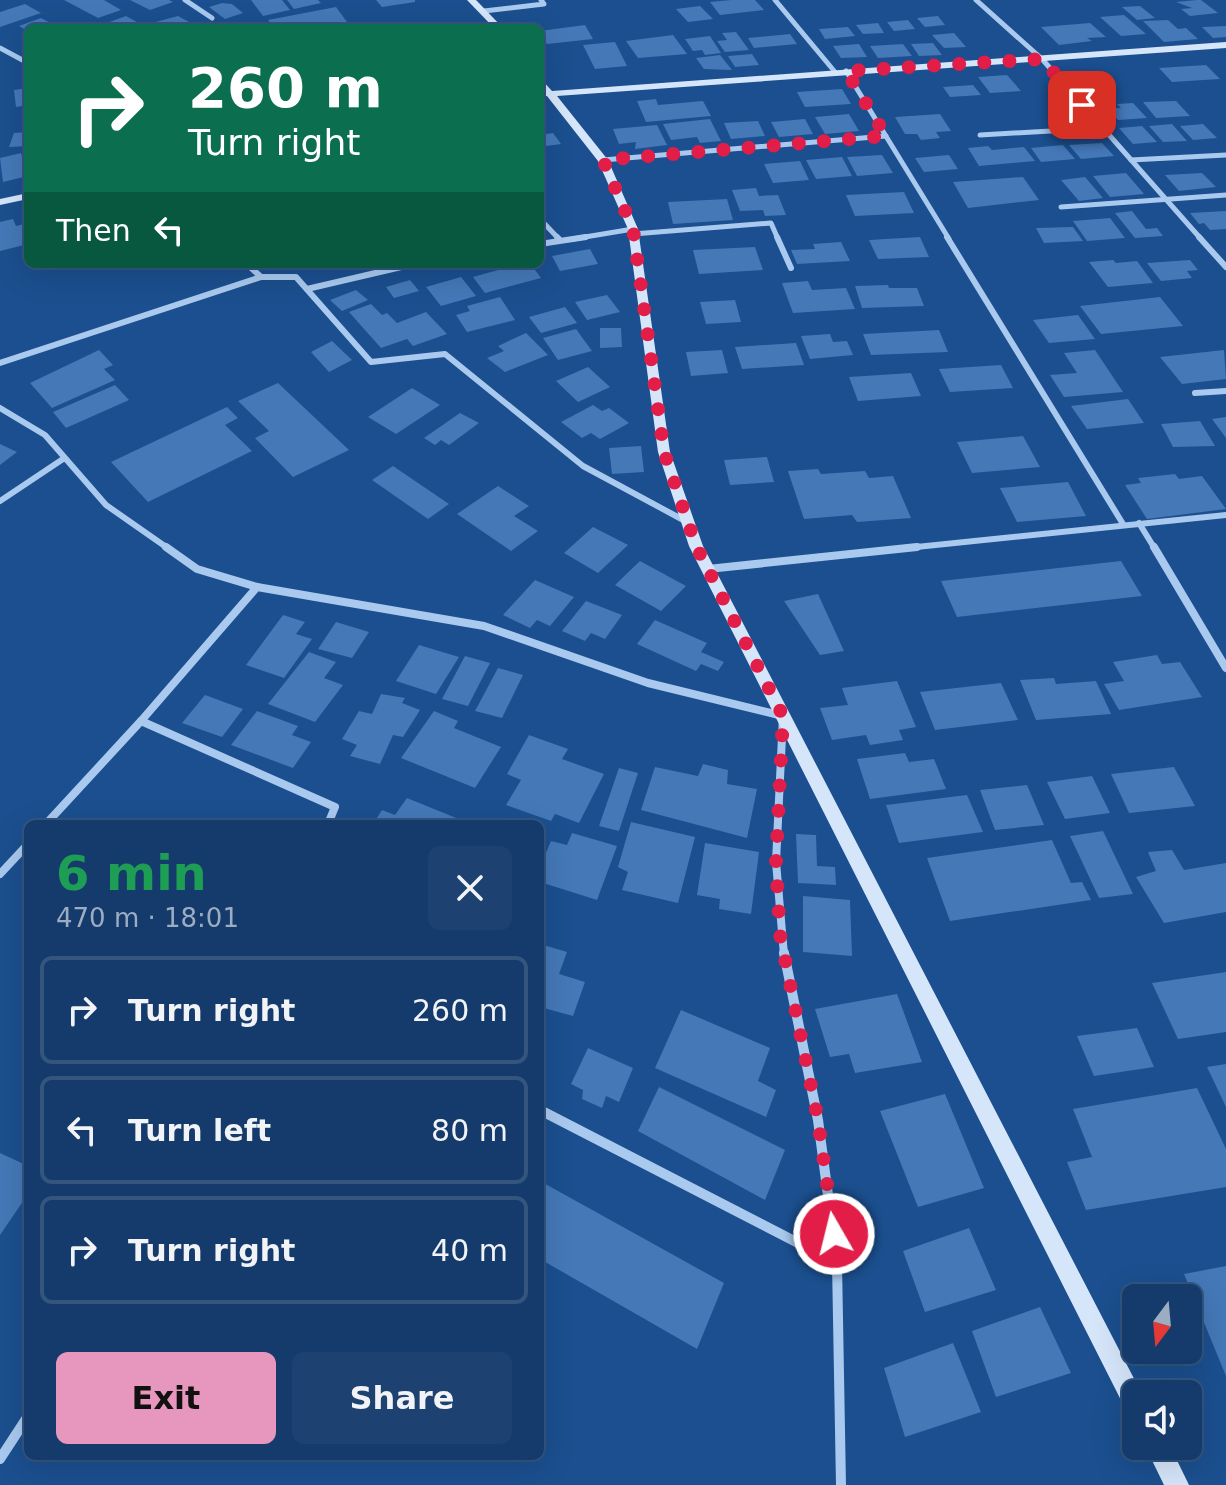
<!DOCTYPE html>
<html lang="en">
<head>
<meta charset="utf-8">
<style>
  body { margin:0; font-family:"DejaVu Sans",sans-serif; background:#1d4271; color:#f1f3f6; height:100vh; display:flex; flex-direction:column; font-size:30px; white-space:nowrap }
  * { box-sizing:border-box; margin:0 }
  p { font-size:26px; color:#9dadc1 }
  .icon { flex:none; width:44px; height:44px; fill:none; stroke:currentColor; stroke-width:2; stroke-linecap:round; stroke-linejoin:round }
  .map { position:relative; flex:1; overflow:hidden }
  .side { position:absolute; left:24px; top:820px; width:520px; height:640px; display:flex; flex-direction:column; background:#143b6b; border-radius:12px; box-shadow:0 8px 32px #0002,0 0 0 2px #33557e }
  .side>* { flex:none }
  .hud { position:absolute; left:24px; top:24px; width:520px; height:244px; border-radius:12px; box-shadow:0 8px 32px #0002,0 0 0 2px #33557e; background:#0b6e4f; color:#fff; overflow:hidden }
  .needle { width:52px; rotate:196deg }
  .buttons { position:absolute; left:1122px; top:1284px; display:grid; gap:16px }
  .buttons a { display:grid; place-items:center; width:80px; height:80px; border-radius:12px; background:#143b6b; box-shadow:0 8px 32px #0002,0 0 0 2px #33557e; font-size:40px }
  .pin { position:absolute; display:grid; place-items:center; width:68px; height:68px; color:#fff; margin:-34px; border-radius:16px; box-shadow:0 4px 12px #0006 }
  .me { position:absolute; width:88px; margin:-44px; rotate:352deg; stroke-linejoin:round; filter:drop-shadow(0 0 6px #0008) }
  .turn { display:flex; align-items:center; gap:28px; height:168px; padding:0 32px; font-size:36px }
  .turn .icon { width:104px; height:104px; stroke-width:2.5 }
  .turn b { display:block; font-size:56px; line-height:68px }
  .then { display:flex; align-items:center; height:76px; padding:0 32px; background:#0003; gap:16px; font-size:30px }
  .round { display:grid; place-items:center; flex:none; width:84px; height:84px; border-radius:12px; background:#1d4271 }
  .headline { display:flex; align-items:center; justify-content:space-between; height:136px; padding:0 32px }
  h1 { font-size:48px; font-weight:600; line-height:60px; color:#1e9e55 }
  .cta { display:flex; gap:16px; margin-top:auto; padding:16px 32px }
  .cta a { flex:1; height:92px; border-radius:12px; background:#e797bd; color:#111; font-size:32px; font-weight:600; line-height:92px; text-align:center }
  .cta a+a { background:#1d4271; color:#f1f3f6 }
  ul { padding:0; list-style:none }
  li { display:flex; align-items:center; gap:24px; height:108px; margin:0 16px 12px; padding:0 16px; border:4px solid #33557e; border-radius:12px }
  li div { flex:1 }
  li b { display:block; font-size:30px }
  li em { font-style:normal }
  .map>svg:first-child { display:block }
</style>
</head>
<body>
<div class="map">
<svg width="1226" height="1485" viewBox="0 0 1226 1485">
  <rect width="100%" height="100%" fill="#1b4f8f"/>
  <g fill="#4478b7">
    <polygon points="64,0 104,0 121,10 98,18"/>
    <polygon points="130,0 169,0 173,2 150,10"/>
    <polygon points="251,0 282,0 290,10 263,16"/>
    <polygon points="287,0 318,0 321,3 294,9"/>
    <polygon points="376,0 415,0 415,2 382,7"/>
    <polygon points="731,0 755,0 764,10 720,15 710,2"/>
    <polygon points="1197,0 1201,0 1218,13 1190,16 1181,9 1192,8 1176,2"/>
    <polygon points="222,3 232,4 243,13 225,19 209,7"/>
    <polygon points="25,4 41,13 0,27 0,12"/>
    <polygon points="700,6 713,19 688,22 676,9"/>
    <polygon points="1140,6 1155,18 1137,20 1122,7"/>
    <polygon points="336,7 347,22 316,28 274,28 268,20"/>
    <polygon points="1124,15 1146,34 1121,36 1100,17"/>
    <polygon points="126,16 144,26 93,28"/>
    <polygon points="178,16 200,28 162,28 152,23"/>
    <polygon points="938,16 945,25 925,27 917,18"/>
    <polygon points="41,18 60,28 28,28 28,31 19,26"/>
    <polygon points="908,20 915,29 894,31 887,22"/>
    <polygon points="1168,20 1178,29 1186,28 1198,39 1164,42 1143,21"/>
    <polygon points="878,23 884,33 863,34 856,25"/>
    <polygon points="1090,23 1106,37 1087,38 1092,41 1059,45 1041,27"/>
    <polygon points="585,25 593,39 547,44 540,31"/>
    <polygon points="1226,26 1226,37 1213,38 1202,27"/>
    <polygon points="848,27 855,36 825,39 819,29"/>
    <polygon points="736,32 749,50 725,52 717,41 727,40 722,33"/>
    <polygon points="954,33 966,47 944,48 932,35"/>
    <polygon points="790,34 797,44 754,48 748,38"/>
    <polygon points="673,35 687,54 638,58 626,41"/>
    <polygon points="710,36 721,53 705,55 702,50 693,51 685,39"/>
    <polygon points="615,42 627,66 595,69 583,45"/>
    <polygon points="933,43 942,55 919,56 911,44"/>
    <polygon points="859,44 867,57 841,58 833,46"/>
    <polygon points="903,44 912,56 878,58 870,46"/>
    <polygon points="752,54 759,65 735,67 728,56"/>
    <polygon points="720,55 732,70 704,69 696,58"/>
    <polygon points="1206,65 1220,79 1172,82 1159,68"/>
    <polygon points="1007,75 1021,91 990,93 978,77"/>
    <polygon points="973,85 981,95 950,97 943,87"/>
    <polygon points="28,88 28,105 16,107 14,90"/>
    <polygon points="842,89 851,104 805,107 797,92"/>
    <polygon points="656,99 658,105 703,101 711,116 646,122 637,101"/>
    <polygon points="1176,101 1190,116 1156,118 1143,102"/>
    <polygon points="1133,103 1147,118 1118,120 1108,108 1121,108 1117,104"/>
    <polygon points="849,114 859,131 825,134 815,117"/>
    <polygon points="940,114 951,131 936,132 940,138 921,140 917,134 905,134 895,117"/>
    <polygon points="710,119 721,141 700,143 697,137 671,140 663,124"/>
    <polygon points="805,119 813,134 779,137 771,122"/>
    <polygon points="758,121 765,136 731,139 724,123"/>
    <polygon points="1172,124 1187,141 1163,142 1149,126"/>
    <polygon points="1203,124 1217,138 1193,140 1180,126"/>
    <polygon points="657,125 667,145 635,149 636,142 619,144 613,129"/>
    <polygon points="1142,126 1157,142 1133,144 1119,128"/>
    <polygon points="28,132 28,146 9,147 14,133"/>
    <polygon points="553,133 561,144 546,146 540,135"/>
    <polygon points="1102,143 1114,156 1081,159 1069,145"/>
    <polygon points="1063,145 1075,159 1041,162 1031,148"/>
    <polygon points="988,146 992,150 1024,147 1035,161 979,166 968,148"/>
    <polygon points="21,153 28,176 3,182 0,158"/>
    <polygon points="882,155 893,173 857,176 847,157"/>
    <polygon points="949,155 958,169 924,172 915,158"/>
    <polygon points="842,157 852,176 816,179 806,160"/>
    <polygon points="800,161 809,180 773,183 764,164"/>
    <polygon points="1126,173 1144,194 1110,197 1093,176"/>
    <polygon points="1202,173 1216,187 1179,191 1165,175"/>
    <polygon points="1023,177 1039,200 968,208 953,182"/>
    <polygon points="1085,177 1103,198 1079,201 1061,180"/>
    <polygon points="756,188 759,196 778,195 786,215 765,216 763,210 740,211 732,190"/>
    <polygon points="904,192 914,213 855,216 846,195"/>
    <polygon points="727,199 733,220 673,224 668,202"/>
    <polygon points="1132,211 1146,229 1157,228 1163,236 1135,238 1115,213"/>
    <polygon points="1226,211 1226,229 1210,230 1204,223 1199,224 1190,213"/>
    <polygon points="1110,218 1125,238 1087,241 1073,221"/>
    <polygon points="13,219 16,226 28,223 28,244 0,251 0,222"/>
    <polygon points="1073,227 1083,241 1044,243 1036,228"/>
    <polygon points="920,237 929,257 878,259 869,240"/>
    <polygon points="841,242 850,261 797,264 791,250 815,249 813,244"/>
    <polygon points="755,247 763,270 699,274 693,250"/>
    <polygon points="590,249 598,264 560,271 552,256"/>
    <polygon points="1113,260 1116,263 1137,261 1153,283 1108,287 1089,262"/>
    <polygon points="1190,260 1198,270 1187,271 1192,278 1161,281 1147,263"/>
    <polygon points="520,264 524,268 532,266 541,278 485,293 473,277"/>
    <polygon points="461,277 476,296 441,306 426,287"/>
    <polygon points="410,280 419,291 394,298 386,287"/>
    <polygon points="808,281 812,290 846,288 855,309 793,313 782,283"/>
    <polygon points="888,285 889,288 917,288 924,306 862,308 855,286"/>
    <polygon points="356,290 368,300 342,311 330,300"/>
    <polygon points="607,295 620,312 587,320 575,302"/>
    <polygon points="500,297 515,320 467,332 456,315 470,311 467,306"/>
    <polygon points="1160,297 1183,326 1101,334 1080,306"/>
    <polygon points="735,300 741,322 706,324 700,302"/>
    <polygon points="371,304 382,315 387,313 397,323 426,312 447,334 413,346 407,339 381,348 349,312"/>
    <polygon points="565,307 577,323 541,333 529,317"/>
    <polygon points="1078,315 1095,339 1049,343 1033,320"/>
    <polygon points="600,328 621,328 622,347 600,348"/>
    <polygon points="576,329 592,351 558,360 543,338"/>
    <polygon points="939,330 948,352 871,355 863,334"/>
    <polygon points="526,333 548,355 505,372 487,358 504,351 498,346"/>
    <polygon points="830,334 833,342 847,341 853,355 810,359 801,336"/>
    <polygon points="332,341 352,360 329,372 311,352"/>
    <polygon points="796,343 804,365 742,369 735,347"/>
    <polygon points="99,350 113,365 104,369 115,380 52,408 30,383"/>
    <polygon points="722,350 728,373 691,376 686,352"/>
    <polygon points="1095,350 1123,392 1064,397 1050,375 1077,373 1064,353"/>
    <polygon points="1224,350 1226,379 1182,384 1160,357"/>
    <polygon points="1001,365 1013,388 950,392 939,369"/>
    <polygon points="588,367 610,387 578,402 556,381"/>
    <polygon points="911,373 921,396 858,401 849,377"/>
    <polygon points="278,383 349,450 293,477 255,438 269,431 238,401"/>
    <polygon points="115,385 129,400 66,428 53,412"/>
    <polygon points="412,388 440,405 396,434 368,417"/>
    <polygon points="1128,399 1144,423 1087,429 1071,406"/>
    <polygon points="593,405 602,411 609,408 629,423 600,439 591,433 582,438 561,422"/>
    <polygon points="227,407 238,418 225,425 252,451 148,502 111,462"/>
    <polygon points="460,413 479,423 449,445 441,440 435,445 424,438"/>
    <polygon points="1226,417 1226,438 1212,419"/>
    <polygon points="1200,421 1215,446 1173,447 1161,424"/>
    <polygon points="1023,436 1040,467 972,473 957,442"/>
    <polygon points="0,444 17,452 0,465"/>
    <polygon points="641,446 644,472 612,474 609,448"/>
    <polygon points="767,457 774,482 730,485 724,460"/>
    <polygon points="393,466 449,504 428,519 372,480"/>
    <polygon points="818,469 821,474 865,471 869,478 893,476 911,518 857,522 852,515 804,519 788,471"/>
    <polygon points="1175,474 1179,479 1202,476 1226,509 1147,519 1125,485 1141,483 1138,478"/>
    <polygon points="1068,482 1086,516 1017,522 1000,488"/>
    <polygon points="498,486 529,506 514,516 538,531 511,551 457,514"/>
    <polygon points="593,527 628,545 598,573 564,553"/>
    <polygon points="640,561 686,586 661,611 615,585"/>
    <polygon points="1121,561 1142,596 957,617 941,581"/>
    <polygon points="535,580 574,597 550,626 537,620 530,628 503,615"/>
    <polygon points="818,594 844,651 820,655 784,601"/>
    <polygon points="586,601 622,615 605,639 591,633 585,641 562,631"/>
    <polygon points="283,615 305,622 296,634 312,639 284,678 246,665"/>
    <polygon points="655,620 707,643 701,652 724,662 718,671 701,664 696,671 637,644"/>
    <polygon points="336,622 369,632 352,658 318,649"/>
    <polygon points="419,645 459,657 436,694 396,681"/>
    <polygon points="309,652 336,662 324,678 343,685 315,722 268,704"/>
    <polygon points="1157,655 1162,664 1180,662 1202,697 1119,710 1104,684 1124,681 1113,662"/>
    <polygon points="465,656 490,663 468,706 442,699"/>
    <polygon points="498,668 523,675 502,718 475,711"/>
    <polygon points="1054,678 1056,684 1096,681 1111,714 1036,720 1020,680"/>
    <polygon points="897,681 916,727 899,730 903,740 870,745 866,735 832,740 820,708 848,705 842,688"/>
    <polygon points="1001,683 1018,720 935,730 920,692"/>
    <polygon points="381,694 405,698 402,703 420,710 403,737 393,735 380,764 350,756 357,745 342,739 359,711 372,714"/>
    <polygon points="205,695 243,709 222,737 182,723"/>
    <polygon points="257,711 298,726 292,735 311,742 293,768 231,745"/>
    <polygon points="434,711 458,721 454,728 501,747 475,788 401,758"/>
    <polygon points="529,735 568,749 562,759 604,774 579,823 555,814 551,821 506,805 521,780 507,774"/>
    <polygon points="905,753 909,762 934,759 946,789 870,799 857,759"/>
    <polygon points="703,764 728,770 727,784 757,789 747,838 641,810 655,767 698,776"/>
    <polygon points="1174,767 1195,806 1129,813 1111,774"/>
    <polygon points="619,768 638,773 619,831 599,826"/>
    <polygon points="1092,776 1110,813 1065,819 1047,782"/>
    <polygon points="1027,785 1044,825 995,830 980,790"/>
    <polygon points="967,795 983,832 899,843 886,805"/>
    <polygon points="407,798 471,824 373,824 382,810 395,815"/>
    <polygon points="631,822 695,837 678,903 622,890 628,872 618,867"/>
    <polygon points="1103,831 1133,894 1099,898 1070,836"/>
    <polygon points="572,833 617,846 597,900 540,882 540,867 551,841 567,845"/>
    <polygon points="796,834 816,835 817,866 835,867 836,885 798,883"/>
    <polygon points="1052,840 1071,883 1082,882 1091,900 950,921 927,858"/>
    <polygon points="705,843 759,852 751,914 719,909 720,899 697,895"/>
    <polygon points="1172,850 1184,870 1226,863 1226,912 1164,923 1136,877 1156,871 1148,852"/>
    <polygon points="803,896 850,900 852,956 803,952"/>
    <polygon points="540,944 567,952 559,974 585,982 573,1016 540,1007"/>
    <polygon points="1226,972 1226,1032 1178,1039 1152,983"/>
    <polygon points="897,994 922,1062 855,1073 849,1054 830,1057 815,1009"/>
    <polygon points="681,1010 770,1048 758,1081 776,1090 766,1117 655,1068"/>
    <polygon points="1137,1028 1154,1067 1094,1076 1077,1036"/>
    <polygon points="588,1048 633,1068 619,1102 606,1096 602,1108 582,1099 583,1090 571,1084"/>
    <polygon points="1226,1064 1226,1107 1207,1067"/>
    <polygon points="659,1087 785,1150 765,1200 638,1131"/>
    <polygon points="1197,1088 1226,1149 1226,1187 1086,1210 1067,1162 1092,1157 1073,1109"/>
    <polygon points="945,1094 984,1188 918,1207 880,1111"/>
    <polygon points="0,1153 28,1166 28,1194 0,1235"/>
    <polygon points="540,1181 724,1283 697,1349 540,1259"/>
    <polygon points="969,1228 996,1290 925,1312 903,1251"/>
    <polygon points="1226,1266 1226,1376 1184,1274"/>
    <polygon points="1040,1307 1071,1373 996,1397 972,1331"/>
    <polygon points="953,1343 981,1412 905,1437 884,1368"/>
  </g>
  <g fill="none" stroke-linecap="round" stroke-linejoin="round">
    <g stroke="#a9c9ee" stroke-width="5">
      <polyline points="185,0 212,18"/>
      <polyline points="775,0 835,72"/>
      <polyline points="976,0 1042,59 1201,239"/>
      <polyline points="484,11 544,4 541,0"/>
      <polyline points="0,48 28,63"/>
      <polyline points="846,71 949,239"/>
      <polyline points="980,135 1103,128"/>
      <polyline points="603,160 886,136"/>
      <polyline points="1131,160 1226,155"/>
      <polyline points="1061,207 1226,195"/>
      <polyline points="540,219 559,239"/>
      <polyline points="633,234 771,223 778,239"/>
      <polyline points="573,239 633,229"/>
    </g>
    <g stroke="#a9c9ee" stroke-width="6">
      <polyline points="557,237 560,240"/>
      <polyline points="777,237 791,268"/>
      <polyline points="947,237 1123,524"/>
      <polyline points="1199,237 1226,267"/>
      <polyline points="540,244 586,237"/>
      <polyline points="247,264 261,277"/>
      <polyline points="307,289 414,264"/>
      <polyline points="0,363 261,277 296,277 371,362 445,354 583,466 687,522"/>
      <polyline points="1195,393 1226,391"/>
      <polyline points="0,408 45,435 106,505 169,549"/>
      <polyline points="0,501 63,459"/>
      <polyline points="1139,523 1155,549"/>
      <polyline points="897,549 1226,515"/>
    </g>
    <g stroke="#a9c9ee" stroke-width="8">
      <polyline points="166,547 197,569 257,587 484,626 648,683 783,716 776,862 784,955"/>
      <polyline points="1154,547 1226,668"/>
      <polyline points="708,569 917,547"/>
      <polyline points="141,721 335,807 328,824"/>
      <polyline points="46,824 141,721 257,587"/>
      <polyline points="0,874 28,844"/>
    </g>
    <g stroke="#a9c9ee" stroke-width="10">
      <polyline points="784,953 818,1120 837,1263 841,1485"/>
      <polyline points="540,1110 837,1263"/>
      <polyline points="0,1459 28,1416"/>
    </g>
    <g fill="#d6e6fa" fill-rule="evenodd">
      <polygon points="467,0 476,0 503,28 494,28"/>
      <polygon points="1226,42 1226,48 557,96 608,160 638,229 670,452 703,546 1142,1394 1136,1394 1136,1418 1128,1414 689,546 658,452 628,229 598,161 547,96 540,96 540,92 543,91 540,87 540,78 552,91"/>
      <polygon points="28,193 28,199 0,205 0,199"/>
      <polygon points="1145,1446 1170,1446 1189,1485 1164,1485"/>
    </g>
  </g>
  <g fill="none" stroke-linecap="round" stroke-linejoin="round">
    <polyline stroke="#e11d48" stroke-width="14" stroke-dasharray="0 25.2" points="834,1234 818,1120 780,935 776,862 783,716 696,546 664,452 633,229 603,160 886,136 846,71 1042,59 1082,105"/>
  </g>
</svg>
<div class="buttons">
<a><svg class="needle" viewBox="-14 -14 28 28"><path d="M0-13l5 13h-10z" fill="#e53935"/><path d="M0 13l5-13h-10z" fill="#9dadc1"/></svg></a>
<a><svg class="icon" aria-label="sound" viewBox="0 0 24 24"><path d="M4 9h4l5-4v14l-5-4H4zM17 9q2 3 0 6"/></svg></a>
</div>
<div class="pin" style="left:1082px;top:105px;background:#d93025"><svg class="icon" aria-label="arrive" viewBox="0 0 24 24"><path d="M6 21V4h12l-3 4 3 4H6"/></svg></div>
<svg class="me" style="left:834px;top:1234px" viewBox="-20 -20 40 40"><circle r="17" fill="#e11d48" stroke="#fff" stroke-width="3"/><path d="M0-11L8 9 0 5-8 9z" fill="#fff"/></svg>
<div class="hud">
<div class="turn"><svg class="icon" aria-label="right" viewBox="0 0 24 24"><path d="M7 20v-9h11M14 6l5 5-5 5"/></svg><div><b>260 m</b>Turn right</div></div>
<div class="then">Then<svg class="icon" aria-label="left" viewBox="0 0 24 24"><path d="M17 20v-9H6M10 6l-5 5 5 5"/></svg></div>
</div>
<section class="side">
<div class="headline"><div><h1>6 min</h1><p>470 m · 18:01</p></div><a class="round"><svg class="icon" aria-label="close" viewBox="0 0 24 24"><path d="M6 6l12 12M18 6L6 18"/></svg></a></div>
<ul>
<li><svg class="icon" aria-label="right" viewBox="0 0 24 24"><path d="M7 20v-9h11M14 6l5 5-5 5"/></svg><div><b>Turn right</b></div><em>260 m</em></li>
<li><svg class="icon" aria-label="left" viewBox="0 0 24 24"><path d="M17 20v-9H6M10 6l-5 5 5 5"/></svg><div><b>Turn left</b></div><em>80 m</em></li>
<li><svg class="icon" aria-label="right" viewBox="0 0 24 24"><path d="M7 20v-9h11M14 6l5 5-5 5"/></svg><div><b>Turn right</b></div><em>40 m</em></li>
</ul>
<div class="cta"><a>Exit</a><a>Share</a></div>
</section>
</div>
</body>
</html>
